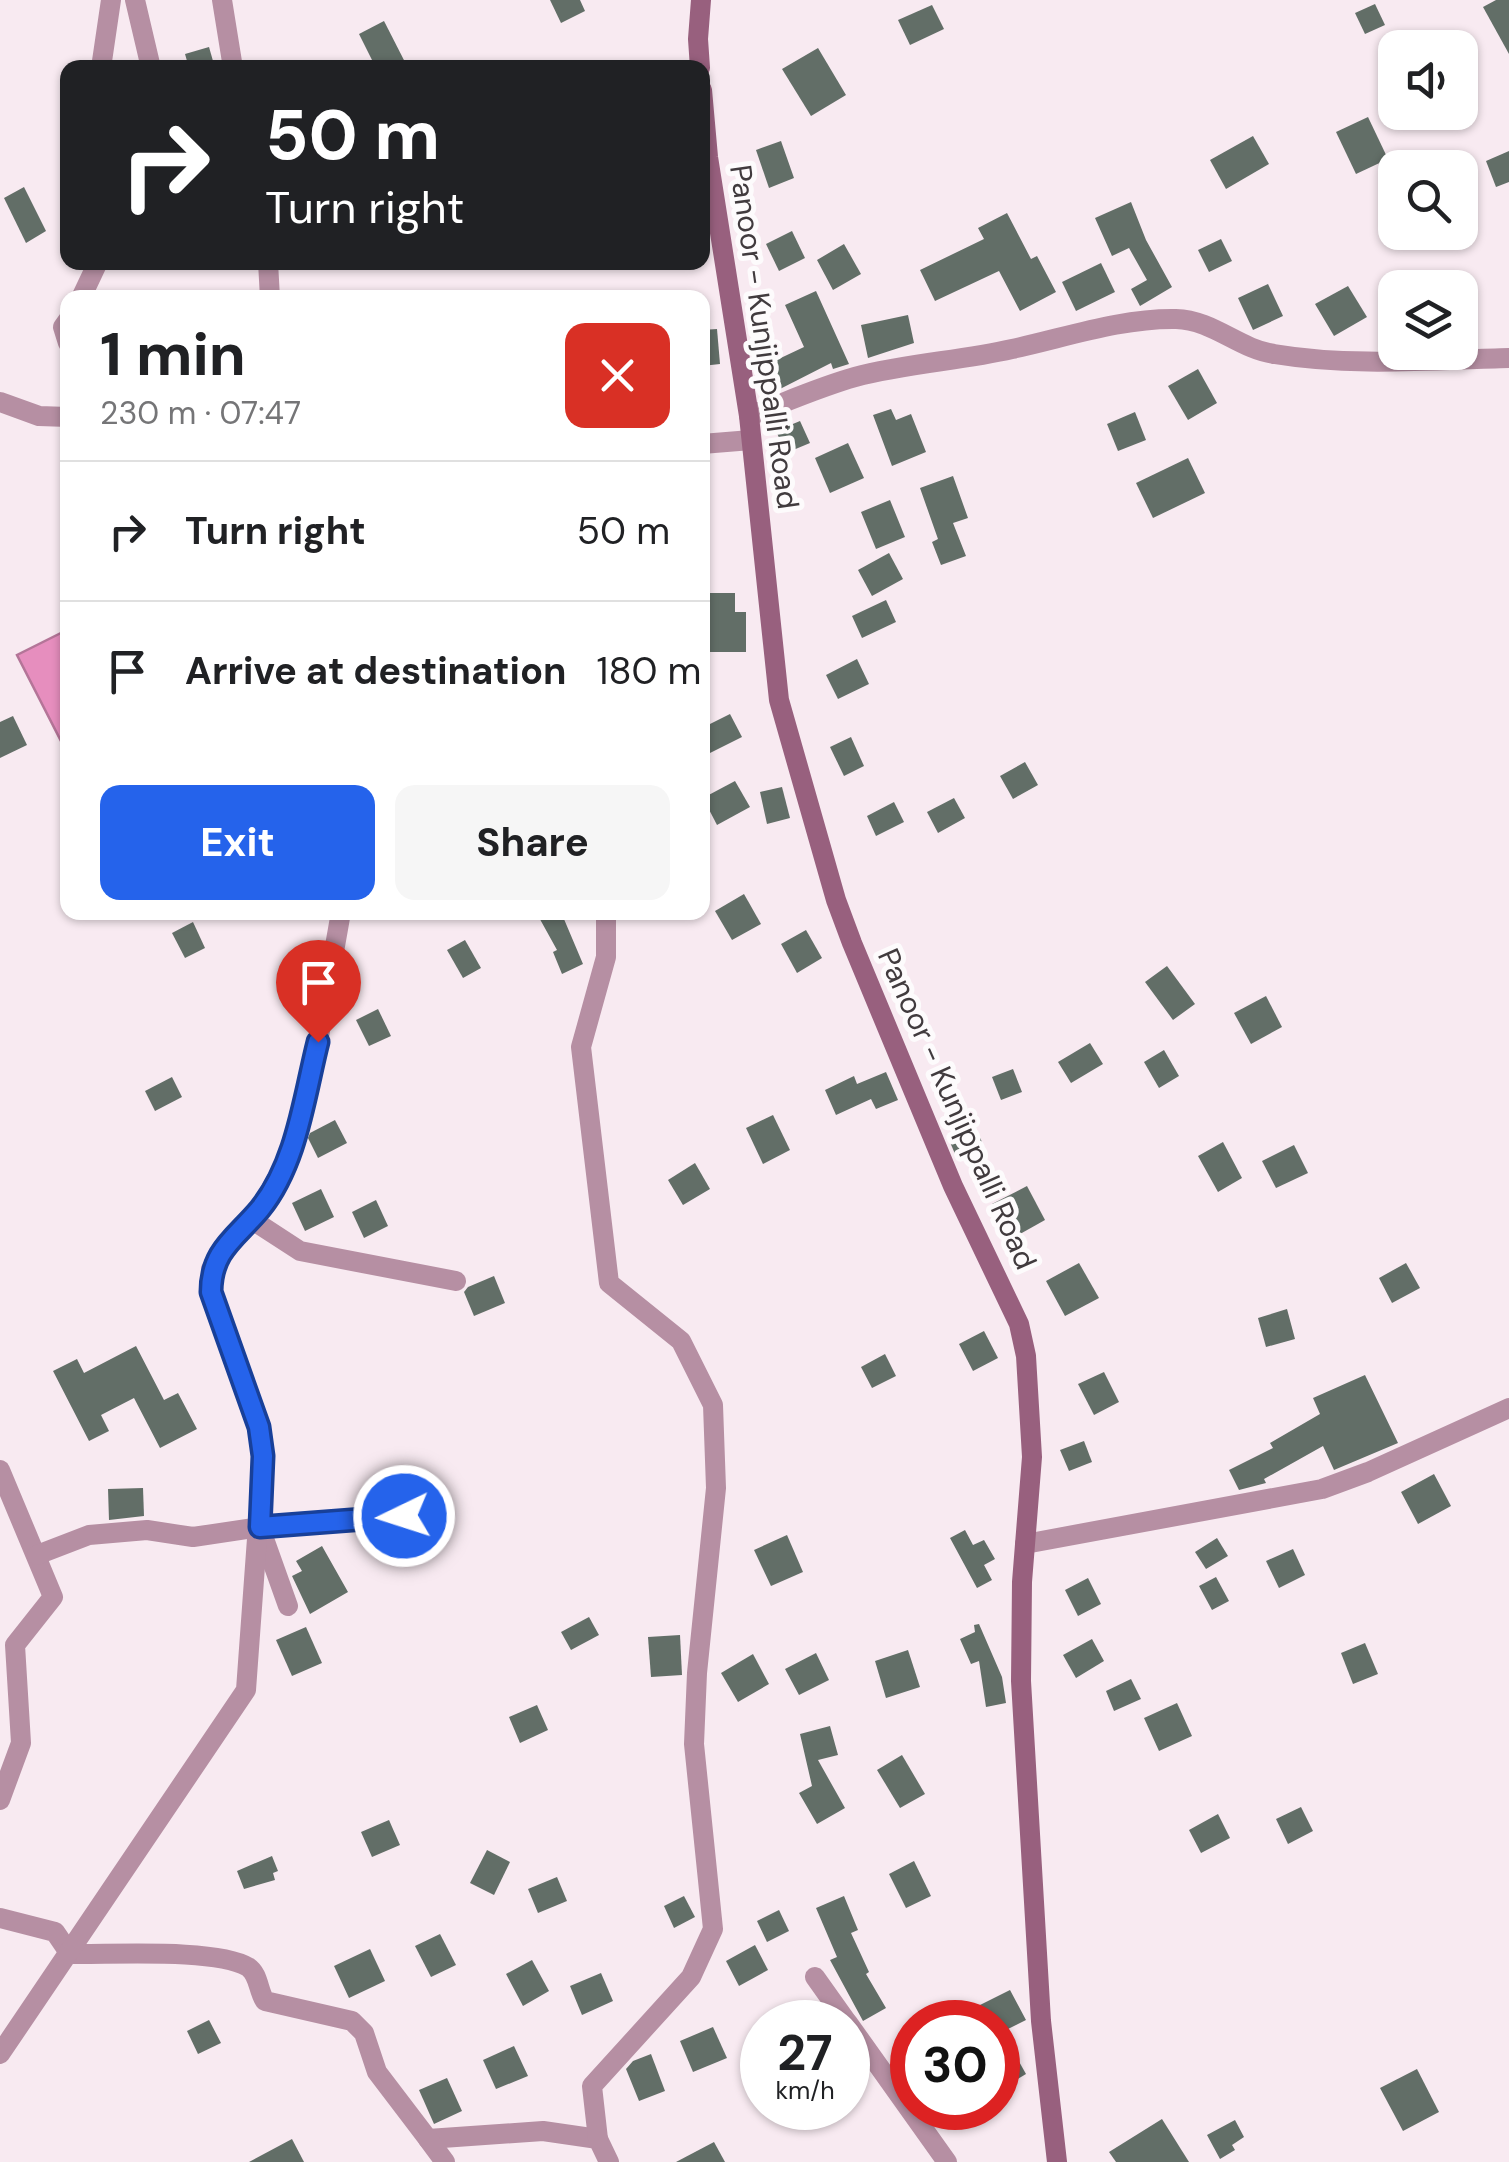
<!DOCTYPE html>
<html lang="en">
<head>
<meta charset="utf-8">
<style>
  body { margin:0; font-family:"DM Sans",sans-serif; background:#f6f6f6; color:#202124; height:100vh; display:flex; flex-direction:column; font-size:38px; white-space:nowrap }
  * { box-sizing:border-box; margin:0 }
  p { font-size:32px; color:#757577 }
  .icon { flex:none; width:55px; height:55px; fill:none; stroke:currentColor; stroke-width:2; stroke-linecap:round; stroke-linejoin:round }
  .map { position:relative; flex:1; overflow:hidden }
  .panel { position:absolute; left:60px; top:290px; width:650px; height:630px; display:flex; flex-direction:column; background:#fff; border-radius:20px; box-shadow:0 2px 8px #0004 }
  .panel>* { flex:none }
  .guide { position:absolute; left:60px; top:60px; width:650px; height:210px; border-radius:20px; box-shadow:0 2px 8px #0004; background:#202124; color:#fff; overflow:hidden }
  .buttons { position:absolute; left:1378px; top:30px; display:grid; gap:20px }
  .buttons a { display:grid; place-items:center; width:100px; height:100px; border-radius:20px; background:#fff; box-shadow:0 2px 8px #0004; font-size:50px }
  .speed { position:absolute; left:740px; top:2000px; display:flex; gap:20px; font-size:50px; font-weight:700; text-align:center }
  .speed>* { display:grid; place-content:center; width:130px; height:130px; border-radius:50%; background:#fff; box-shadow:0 2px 8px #0004; line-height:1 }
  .speed small { font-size:25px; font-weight:400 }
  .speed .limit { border:15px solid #d22; background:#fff; color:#111 }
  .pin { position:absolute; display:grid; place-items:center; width:85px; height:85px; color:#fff; margin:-102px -42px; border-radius:50% 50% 50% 0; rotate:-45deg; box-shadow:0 0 10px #0007 }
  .pin .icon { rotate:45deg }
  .me { position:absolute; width:110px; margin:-55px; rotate:266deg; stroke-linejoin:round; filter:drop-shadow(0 0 8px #0008) }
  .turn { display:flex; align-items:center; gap:35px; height:210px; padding:0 40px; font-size:45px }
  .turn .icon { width:130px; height:130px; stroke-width:2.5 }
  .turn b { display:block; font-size:70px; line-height:85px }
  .round { display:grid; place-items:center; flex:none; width:105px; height:105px; border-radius:20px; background:#f6f6f6 }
  .head { display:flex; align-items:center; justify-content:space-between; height:170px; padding:0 40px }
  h1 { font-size:60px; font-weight:700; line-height:75px }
  .button { display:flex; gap:20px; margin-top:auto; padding:20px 40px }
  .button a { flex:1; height:115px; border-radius:20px; background:#2563eb; color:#fff; font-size:40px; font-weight:700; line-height:115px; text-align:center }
  .button a+a { background:#f6f6f6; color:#202124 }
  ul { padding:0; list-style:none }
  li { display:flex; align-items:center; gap:30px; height:140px; padding:0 40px; border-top:2px solid #e0e0e0 }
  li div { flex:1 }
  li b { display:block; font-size:38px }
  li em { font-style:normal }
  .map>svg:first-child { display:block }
</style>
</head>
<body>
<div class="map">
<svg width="1509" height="2162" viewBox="0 0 1509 2162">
  <rect width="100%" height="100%" fill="#f8eaf1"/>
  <polygon fill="#e68ebe" stroke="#b47598" stroke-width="2.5" points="67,630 67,738 61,741 17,655"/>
  <g fill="#626e67">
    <polygon points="550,0 580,0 585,11 561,23"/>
    <polygon points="1496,0 1509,0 1509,54 1483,7"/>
    <polygon points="1375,4 1385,25 1365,34 1355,13"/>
    <polygon points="932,5 944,29 910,45 898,20"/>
    <polygon points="384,21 408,68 376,68 359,34"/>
    <polygon points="209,47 215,68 189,68 185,54"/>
    <polygon points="818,48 846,95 811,116 782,69"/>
    <polygon points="1368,117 1388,159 1356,174 1336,132"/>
    <polygon points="1253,136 1269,164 1226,189 1210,160"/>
    <polygon points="781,141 794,178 769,188 756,150"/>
    <polygon points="1509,151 1509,182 1496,187 1486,161"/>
    <polygon points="24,187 46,231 26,243 4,198"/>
    <polygon points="1131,202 1146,240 1172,287 1140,306 1131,289 1147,280 1129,248 1112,256 1095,218"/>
    <polygon points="1007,213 1031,259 1037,256 1056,292 1020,311 999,271 935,301 920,270 984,239 978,228"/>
    <polygon points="792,231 805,258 779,271 766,244"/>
    <polygon points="1221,239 1232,261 1209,272 1198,250"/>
    <polygon points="844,244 861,274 833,290 817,260"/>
    <polygon points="1101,263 1115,292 1076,311 1062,282"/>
    <polygon points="1268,284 1283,316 1253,330 1238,298"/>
    <polygon points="1348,286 1367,317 1334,336 1315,304"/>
    <polygon points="816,291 849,364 833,369 831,363 780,389 768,364 804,347 785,305"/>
    <polygon points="908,315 914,343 868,358 861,325"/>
    <polygon points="717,329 720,364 702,366 702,330"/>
    <polygon points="1198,369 1217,403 1188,420 1168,386"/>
    <polygon points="891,409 896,420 911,414 926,452 892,466 873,415"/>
    <polygon points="1135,412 1146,440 1118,451 1107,424"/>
    <polygon points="800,421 810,443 786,453 776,431"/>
    <polygon points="848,443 864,478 830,493 815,458"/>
    <polygon points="1188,458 1205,493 1153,518 1136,483"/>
    <polygon points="953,476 968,518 953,523 966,556 941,565 932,542 938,539 920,488"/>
    <polygon points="890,500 905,537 876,549 861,512"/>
    <polygon points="889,553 903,579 872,596 858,570"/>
    <polygon points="702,593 735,593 735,612 746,612 746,652 702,652"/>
    <polygon points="886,600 896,622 862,638 852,616"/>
    <polygon points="857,659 869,684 838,699 826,675"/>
    <polygon points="730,714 742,737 710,753 702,739 702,728"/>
    <polygon points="13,716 27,745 0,758 0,722"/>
    <polygon points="851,737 864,766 844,776 830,747"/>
    <polygon points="1025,762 1038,785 1013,799 1000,776"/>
    <polygon points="735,781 750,807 717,825 703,798"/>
    <polygon points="782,787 790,818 767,824 760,792"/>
    <polygon points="954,798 965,818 938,833 927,812"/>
    <polygon points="894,802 904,822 876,836 867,816"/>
    <polygon points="744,894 761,924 732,940 715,911"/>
    <polygon points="536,912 561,912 583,964 562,974 553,952 557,950"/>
    <polygon points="193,922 205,948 185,958 172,933"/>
    <polygon points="806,930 822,958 797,973 781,944"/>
    <polygon points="465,940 481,968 463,978 447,950"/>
    <polygon points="1167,966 1195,1004 1173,1020 1145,982"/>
    <polygon points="1266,996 1282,1027 1251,1044 1234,1013"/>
    <polygon points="378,1009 391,1036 369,1046 356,1020"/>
    <polygon points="1090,1043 1103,1064 1071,1083 1058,1062"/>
    <polygon points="1164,1050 1179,1076 1159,1088 1144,1062"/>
    <polygon points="1013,1069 1022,1092 1001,1100 992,1077"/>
    <polygon points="886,1072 898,1100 876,1109 871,1099 836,1115 825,1090 854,1076 857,1084"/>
    <polygon points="172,1077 182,1097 155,1111 145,1091"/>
    <polygon points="773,1115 790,1150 763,1164 746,1128"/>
    <polygon points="335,1120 347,1143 318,1158 308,1138 310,1133"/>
    <polygon points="973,1123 982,1142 955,1154 947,1135"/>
    <polygon points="1223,1142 1242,1178 1218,1192 1198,1156"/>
    <polygon points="1294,1145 1308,1173 1276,1188 1262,1161"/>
    <polygon points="695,1163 710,1189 683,1205 668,1180"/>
    <polygon points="1027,1186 1045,1220 1011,1239 992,1204"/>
    <polygon points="321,1189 334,1217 305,1231 292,1203"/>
    <polygon points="376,1200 388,1226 364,1238 352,1212"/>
    <polygon points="1079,1263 1099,1298 1065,1316 1046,1281"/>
    <polygon points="1406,1263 1420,1288 1392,1303 1379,1278"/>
    <polygon points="494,1276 505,1303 474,1316 464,1292 468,1287"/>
    <polygon points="1287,1309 1295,1339 1266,1347 1258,1318"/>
    <polygon points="984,1331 998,1358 973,1371 959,1344"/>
    <polygon points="136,1346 164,1400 178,1393 197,1429 160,1448 134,1398 101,1415 109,1431 89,1441 53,1371 77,1359 84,1373"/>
    <polygon points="885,1354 896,1376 872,1388 861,1367"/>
    <polygon points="1104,1372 1119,1402 1094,1415 1078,1384"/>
    <polygon points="1365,1375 1398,1443 1334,1470 1323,1446 1264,1479 1266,1483 1239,1490 1229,1470 1273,1448 1270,1443 1320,1414 1313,1398"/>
    <polygon points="1084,1441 1092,1462 1069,1471 1060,1450"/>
    <polygon points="1434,1474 1451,1506 1418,1524 1401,1492"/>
    <polygon points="143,1488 144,1516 109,1520 108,1489"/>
    <polygon points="965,1530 973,1545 984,1540 995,1559 984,1565 992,1580 977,1588 950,1538"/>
    <polygon points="787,1535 803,1572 771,1586 754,1550"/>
    <polygon points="1217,1538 1228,1556 1206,1569 1195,1552"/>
    <polygon points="322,1546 348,1592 310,1614 292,1576 302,1571 296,1561"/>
    <polygon points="1293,1549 1305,1575 1279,1588 1266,1561"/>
    <polygon points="1216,1577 1229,1601 1212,1610 1199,1586"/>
    <polygon points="1088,1578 1101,1604 1078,1616 1065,1590"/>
    <polygon points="589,1617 599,1635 571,1650 561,1632"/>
    <polygon points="979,1624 1002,1677 1006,1703 986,1707 979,1661 971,1664 960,1639 975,1632 974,1625"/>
    <polygon points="306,1627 322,1663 292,1676 276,1640"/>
    <polygon points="680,1635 682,1675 651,1677 648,1637"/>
    <polygon points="1092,1639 1104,1661 1076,1678 1063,1655"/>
    <polygon points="1365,1643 1378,1674 1353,1684 1341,1653"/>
    <polygon points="908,1650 920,1687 886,1698 875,1661"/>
    <polygon points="816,1653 829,1680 799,1695 785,1669"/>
    <polygon points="753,1654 769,1684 738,1702 721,1673"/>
    <polygon points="1131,1679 1141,1699 1114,1711 1106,1691"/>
    <polygon points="1177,1703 1192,1736 1159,1751 1144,1718"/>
    <polygon points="537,1705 548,1730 520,1743 509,1717"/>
    <polygon points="830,1726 838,1755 818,1760 845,1808 817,1824 799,1793 812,1786 800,1734"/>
    <polygon points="902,1755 925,1794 900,1808 877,1770"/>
    <polygon points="1301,1807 1313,1831 1288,1844 1276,1819"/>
    <polygon points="1218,1814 1230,1838 1201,1853 1189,1830"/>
    <polygon points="389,1820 400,1845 372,1857 361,1832"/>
    <polygon points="487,1850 510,1862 494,1895 470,1883"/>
    <polygon points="272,1856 278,1871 273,1873 275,1880 244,1889 237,1871"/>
    <polygon points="914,1861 931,1896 906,1908 889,1874"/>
    <polygon points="557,1877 567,1901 538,1913 528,1889"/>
    <polygon points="684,1896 695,1917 674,1928 664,1906"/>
    <polygon points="844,1896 858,1930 851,1933 869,1972 866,1974 886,2008 863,2021 830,1960 837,1957 816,1908"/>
    <polygon points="779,1910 789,1931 767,1942 757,1921"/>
    <polygon points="440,1934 456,1965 431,1977 415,1946"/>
    <polygon points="755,1945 768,1970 739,1986 726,1961"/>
    <polygon points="370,1949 385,1981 349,1998 334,1966"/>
    <polygon points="532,1960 549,1991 523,2006 506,1974"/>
    <polygon points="601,1973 613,2001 582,2015 570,1986"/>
    <polygon points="1010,1990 1026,2020 1004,2031 999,2022 946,2022"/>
    <polygon points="209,2020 221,2043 198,2054 187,2031"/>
    <polygon points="713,2027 727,2058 693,2072 680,2041"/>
    <polygon points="514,2046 528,2076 496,2089 483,2060"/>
    <polygon points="1012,2049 1026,2074 1003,2088 998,2079 998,2056"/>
    <polygon points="651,2054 665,2091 639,2101 626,2069 633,2061"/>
    <polygon points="1417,2069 1439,2112 1403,2131 1380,2088"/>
    <polygon points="447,2078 462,2111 434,2124 419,2090"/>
    <polygon points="1162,2119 1189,2162 1116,2162 1109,2152"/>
    <polygon points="1235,2120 1244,2137 1232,2145 1235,2150 1220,2159 1207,2135"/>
    <polygon points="292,2139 304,2162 249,2162"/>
    <polygon points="714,2142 725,2162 676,2162"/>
  </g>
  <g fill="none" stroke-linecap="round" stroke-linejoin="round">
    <g stroke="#b68fa3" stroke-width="20">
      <polyline points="135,0 151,68"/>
      <polyline points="222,0 233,68"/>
      <polyline points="101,68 111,0"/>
      <polyline points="268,262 270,298"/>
      <polyline points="81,298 98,262"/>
      <polyline points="68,320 63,327 68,343"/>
      <polyline points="0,402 39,416 68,417"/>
      <path d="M749 416C784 403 819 387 855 377 907 363 960 361 1012 349 1064 338 1121 318 1176 319 1213 320 1239 349 1274 354 1352 367 1431 360 1509 358"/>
      <polyline points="702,444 751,440"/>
      <polyline points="251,1219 300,1251 456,1281"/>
      <polyline points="0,1470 53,1597 15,1645 21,1743 0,1800"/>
      <polyline points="262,1533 288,1606"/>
      <polyline points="1025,1544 1322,1489 1368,1472 1509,1408"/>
      <polyline points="37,1555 89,1535 147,1530 193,1537 260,1527 404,1516"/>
      <path d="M0 1918 55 1932 70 1954C110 1955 216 1948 248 1967 259 1974 258 1991 265 2001L352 2021 364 2033 377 2072 428 2139 543 2131 598 2139 609 2162"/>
      <polyline points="815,1977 847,2022"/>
      <polyline points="848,2023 947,2162"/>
      <polyline points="0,2054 246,1690 263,1456 259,1427 211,1292 211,1269 228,1244 261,1207 290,1155 318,1042 341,912"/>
      <polyline points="428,2139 445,2162"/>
      <polyline points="598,2139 592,2086 691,1977 713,1929 694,1744 697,1673 716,1488 713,1405 681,1341 609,1283 581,1047 606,957 606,912"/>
    </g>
    <g stroke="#98607e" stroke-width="20">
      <polyline points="700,68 698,39 701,0"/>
      <polyline points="702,90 708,157 749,416 779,700 836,900 852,943 953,1186 1019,1324 1026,1356 1032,1457 1022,1582 1021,1681 1041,2021 1057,2162"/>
    </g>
  </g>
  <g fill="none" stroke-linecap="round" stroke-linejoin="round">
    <defs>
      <path id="route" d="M318 1042C304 1097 297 1163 260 1209 236 1238 211 1250 211 1292L259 1427 263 1456 260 1527 404 1516"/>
    </defs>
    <use href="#route" stroke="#184099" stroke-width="25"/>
    <use href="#route" stroke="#2563eb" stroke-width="18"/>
  </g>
  <g text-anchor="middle" stroke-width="10" stroke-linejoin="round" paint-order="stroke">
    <g font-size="30" fill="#413b3e" stroke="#fdfbfc">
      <text transform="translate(764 337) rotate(82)" y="10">Panoor - Kunjippalli Road</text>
      <text transform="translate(957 1109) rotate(66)" y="10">Panoor - Kunjippalli Road</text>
    </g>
  </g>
</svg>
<div class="buttons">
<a><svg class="icon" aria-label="sound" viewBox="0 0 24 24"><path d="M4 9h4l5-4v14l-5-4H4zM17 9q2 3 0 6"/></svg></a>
<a><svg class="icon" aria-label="search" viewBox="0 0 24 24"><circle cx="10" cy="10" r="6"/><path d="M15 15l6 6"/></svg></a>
<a><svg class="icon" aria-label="layers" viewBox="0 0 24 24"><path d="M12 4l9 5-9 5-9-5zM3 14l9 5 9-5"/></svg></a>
</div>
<div class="speed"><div>27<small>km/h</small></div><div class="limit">30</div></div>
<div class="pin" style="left:318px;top:1042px;background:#d93025"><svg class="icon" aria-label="arrive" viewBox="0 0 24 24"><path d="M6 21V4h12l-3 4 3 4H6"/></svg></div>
<svg class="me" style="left:404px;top:1516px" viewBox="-20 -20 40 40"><circle r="17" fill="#2563eb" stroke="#fff" stroke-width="3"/><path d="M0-11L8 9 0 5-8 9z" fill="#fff"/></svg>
<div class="guide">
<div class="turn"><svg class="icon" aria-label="right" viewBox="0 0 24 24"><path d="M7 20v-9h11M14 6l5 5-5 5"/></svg><div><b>50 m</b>Turn right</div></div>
</div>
<section class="panel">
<div class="head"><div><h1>1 min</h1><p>230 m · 07:47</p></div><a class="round" style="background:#d93025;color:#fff"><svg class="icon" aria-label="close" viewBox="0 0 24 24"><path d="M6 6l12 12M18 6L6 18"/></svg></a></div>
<ul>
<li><svg class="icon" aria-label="right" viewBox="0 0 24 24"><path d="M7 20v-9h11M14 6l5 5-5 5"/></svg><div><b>Turn right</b></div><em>50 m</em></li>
<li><svg class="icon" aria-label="arrive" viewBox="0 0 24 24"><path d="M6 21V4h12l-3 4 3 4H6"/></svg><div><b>Arrive at destination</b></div><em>180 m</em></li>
</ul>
<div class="button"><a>Exit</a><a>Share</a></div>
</section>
</div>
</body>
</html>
